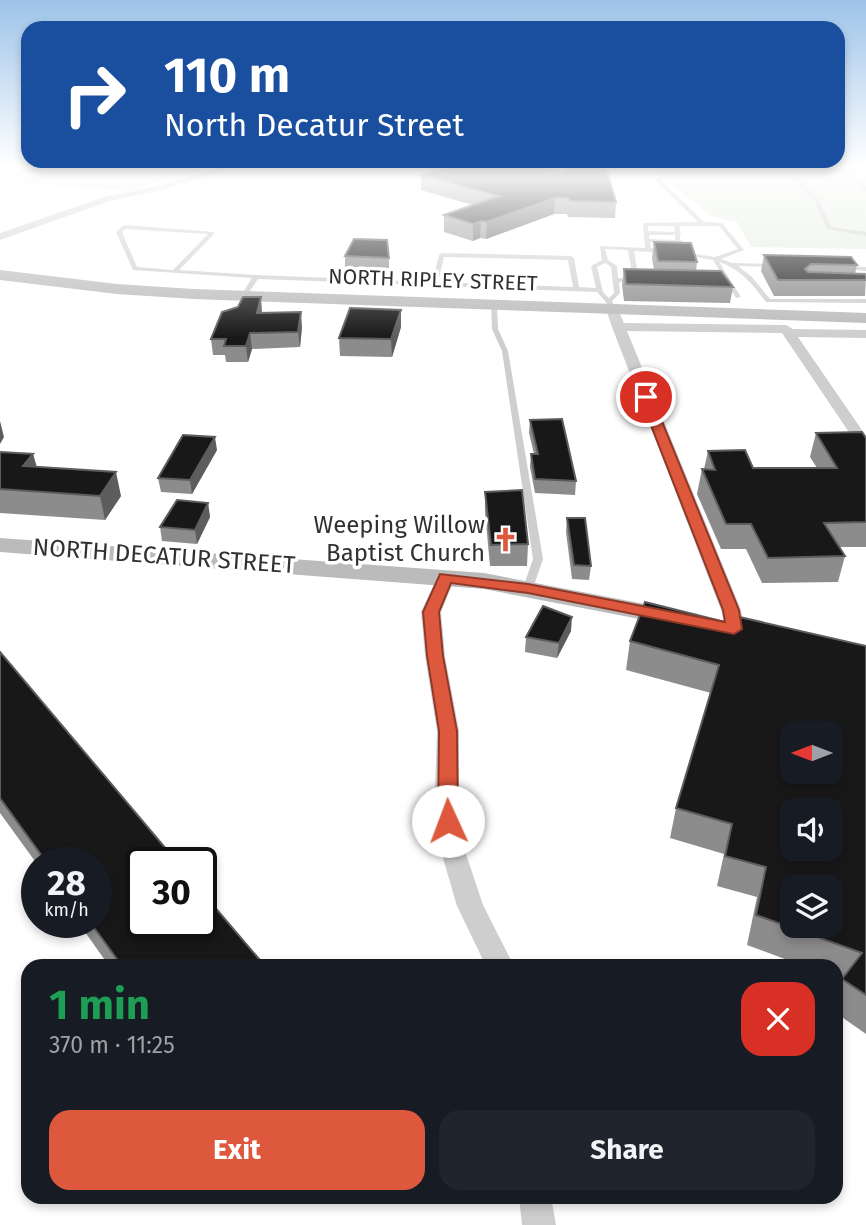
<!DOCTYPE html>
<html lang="en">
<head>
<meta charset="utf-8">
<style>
  body { margin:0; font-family:"Fira Sans",sans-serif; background:#20242c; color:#f1f3f6; height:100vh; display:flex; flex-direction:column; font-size:26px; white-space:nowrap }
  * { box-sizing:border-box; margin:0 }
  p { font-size:23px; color:#9ea1a6 }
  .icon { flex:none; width:38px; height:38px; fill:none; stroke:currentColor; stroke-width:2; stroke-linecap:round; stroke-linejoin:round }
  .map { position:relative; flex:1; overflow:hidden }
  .drawer { position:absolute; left:21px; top:959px; width:822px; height:245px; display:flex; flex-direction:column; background:#171b24; border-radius:21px; box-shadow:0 4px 10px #0003 }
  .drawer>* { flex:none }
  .top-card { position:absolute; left:21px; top:21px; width:824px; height:147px; border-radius:21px; box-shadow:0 4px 10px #0003; background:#1a4fa0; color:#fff; overflow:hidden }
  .needle { width:46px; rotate:270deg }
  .buttons { position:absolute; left:780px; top:721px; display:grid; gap:14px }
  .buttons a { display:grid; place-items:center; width:63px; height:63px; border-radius:14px; background:#171b24; box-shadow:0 4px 10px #0003; font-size:35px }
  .speed { position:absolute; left:21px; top:847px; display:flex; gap:14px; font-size:35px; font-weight:700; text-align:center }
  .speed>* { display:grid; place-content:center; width:91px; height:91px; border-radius:50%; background:#171b24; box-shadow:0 4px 10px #0003; line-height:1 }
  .speed small { font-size:18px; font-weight:400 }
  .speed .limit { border:4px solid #111; border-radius:10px; background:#fff; color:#111 }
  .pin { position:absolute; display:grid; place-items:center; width:60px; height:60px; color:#fff; margin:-30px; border:4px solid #fff; border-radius:50%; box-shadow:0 2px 7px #0007 }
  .me { position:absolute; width:77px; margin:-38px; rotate:358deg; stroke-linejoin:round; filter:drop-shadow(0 0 5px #0008) }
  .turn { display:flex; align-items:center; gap:24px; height:147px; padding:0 28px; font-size:32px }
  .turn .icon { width:91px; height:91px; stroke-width:2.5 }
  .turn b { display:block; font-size:49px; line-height:60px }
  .round { display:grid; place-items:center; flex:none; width:74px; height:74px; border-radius:21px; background:#20242c }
  .overview { display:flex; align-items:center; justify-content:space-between; height:119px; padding:0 28px }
  h1 { font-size:42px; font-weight:700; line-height:52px; color:#1e9e55 }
  .action { display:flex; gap:14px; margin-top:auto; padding:14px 28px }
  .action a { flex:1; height:80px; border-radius:21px; background:#dd583d; color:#fff; font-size:28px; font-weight:700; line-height:80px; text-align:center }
  .action a+a { background:#20242c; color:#f1f3f6 }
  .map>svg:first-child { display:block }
</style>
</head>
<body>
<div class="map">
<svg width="866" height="1225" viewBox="0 0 866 1225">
  <rect width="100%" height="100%" fill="#fff"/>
  <g fill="#e4ede0">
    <polygon points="21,167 209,167 127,191 27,183 14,175"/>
    <polygon points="650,167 866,167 866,249 751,247 737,222 711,216"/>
  </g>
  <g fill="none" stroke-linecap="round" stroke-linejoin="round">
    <g fill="#cecece" fill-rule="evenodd">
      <polygon points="784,167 788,167 818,199 831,227 866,232 866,236 827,229 814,200"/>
      <polygon points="838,167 842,167 866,187 866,191"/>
      <path d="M656 179H660L704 222 722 223 744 250 721 259 732 263 777 264V266L775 267 738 266 752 277 770 299H866V303L766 302C753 285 741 269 719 262L741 297 736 298 713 260 679 254 682 252 715 257 738 249 719 226H680V233L682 234 680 235V240L683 242 680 247 670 250 667 248 668 247 675 245V243L650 242 651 248 664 249 667 251 664 253 634 251 639 280 635 283 619 282 620 293 612 301 615 309 612 311 610 310 606 302 597 292 437 286 434 288 431 285 258 279 245 298 243 299 240 297 252 278 133 270 116 232 124 225 214 232V234L179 270 256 275 432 282 439 255 442 253 571 256 574 258 579 287 596 288 591 266 602 260 600 246 645 248 643 223 698 222 656 181ZM648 226H674L675 232 648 231ZM125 229 208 234 173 270 137 267 122 232ZM649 235H675V240L649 239ZM605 249 628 250 633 279 618 278 617 266 608 260ZM444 257 568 260 573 287 438 282ZM605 263 611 267 614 293 609 298 603 292 597 267Z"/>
      <polygon points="846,266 866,267 866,271 844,269 843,268"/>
      <polygon points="494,303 497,305 498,329 508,351 543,559 533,588 528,591 523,588 533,559 502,351 492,329 491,305"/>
    </g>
    <g fill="#cecece" fill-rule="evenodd">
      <polygon points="222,167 235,167 162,190 110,201 0,240 0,233 104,197 157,186"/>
      <polygon points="612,305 618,309 624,323 786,325 793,329 866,330 866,338 798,337 866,436 866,452 861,450 782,333 627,331 741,610 744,629 741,633 727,633 721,610 612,327 606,309"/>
      <polygon points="446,572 455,578 441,612 445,656 459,731 459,791 464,848 483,905 514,966 486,966 457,906 440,848 435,791 437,731 425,656 421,612 437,578"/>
      <polygon points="519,1197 551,1197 556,1225 522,1225"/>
    </g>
    <g fill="#bbb" fill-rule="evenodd">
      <polygon points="0,270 117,284 194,289 866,313 866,323 194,299 117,294 0,280"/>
      <polygon points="0,538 484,573 676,610 685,612 689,618 685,624 676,626 484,589 0,552"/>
    </g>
  </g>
  <g fill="#8c8c8c">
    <polygon points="561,167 606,167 616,202 615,218 568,217 567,214 554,214 486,239 480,238 473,241 444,232 444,215 473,205 421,190 421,175 561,171"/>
    <polygon points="654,242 697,262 696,271 733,287 730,303 624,301 622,285 624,269 654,270 652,258"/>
    <polygon points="764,255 857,265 855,274 866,276 865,296 774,296 761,271"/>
    <polygon points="345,256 389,258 389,268 345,267"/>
    <polygon points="401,310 401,327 392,357 340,356 339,338"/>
    <polygon points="262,313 302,327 300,347 252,349 248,362 226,362 225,355 213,355 211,339"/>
    <polygon points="530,420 576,481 575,495 535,493 530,467 531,454 534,454 529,433"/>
    <polygon points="816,433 866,438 866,547 840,547 845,556 838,582 762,583 746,549 721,549 697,494 702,469 704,469 708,451 753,468 817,468 810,457"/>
    <polygon points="217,450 192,494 161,492 158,478"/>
    <polygon points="0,452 33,454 37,467 121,496 105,520 0,513"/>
    <polygon points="485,492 528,544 527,566 490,566 485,512"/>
    <polygon points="208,503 210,517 197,544 162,541 160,527"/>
    <polygon points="567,518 591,566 589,580 572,579 566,532"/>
    <polygon points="733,624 866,646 866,1034 836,1013 836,994 842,980 836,978 836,966 804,966 747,945 757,897 717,886 724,854 670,838 676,808 711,693 626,670 630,641"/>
    <polygon points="571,631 557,658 525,652 526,637"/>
    <polygon points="0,652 265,966 109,966 78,922 96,922 96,863 37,863 37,864 0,813"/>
  </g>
  <g fill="#5d5d5d">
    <polygon points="555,198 554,214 486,239 487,222"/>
    <polygon points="481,221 480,238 473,241 473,224"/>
    <polygon points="261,297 262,312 257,313"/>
    <polygon points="401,310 401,327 392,357 391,339"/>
    <polygon points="301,312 302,327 300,347 298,332"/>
    <polygon points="250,333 252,349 248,362 246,346"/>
    <polygon points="0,421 4,437 0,444"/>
    <polygon points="215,437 217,450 192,494 190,480"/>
    <polygon points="33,454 39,477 23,466"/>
    <polygon points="116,472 121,496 105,520 100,496"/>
    <polygon points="208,503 210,517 197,544 195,530"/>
    <polygon points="572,617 571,631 557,658 559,643"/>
  </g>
  <g fill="#181818" stroke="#5d5d5d" stroke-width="2" fill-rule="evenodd">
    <polygon points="447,167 543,167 564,172 563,167 606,167 616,202 570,201 568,198 555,198 487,222 481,221 473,224 444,215 499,196 421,175"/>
    <polygon points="354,239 387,240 389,258 345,256"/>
    <polygon points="654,242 691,243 697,262 658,261"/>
    <polygon points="764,255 851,257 857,265 811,264 805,269 808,272 865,274 866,276 866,280 778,280"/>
    <polygon points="624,269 721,271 733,287 626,284"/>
    <polygon points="243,297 261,297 257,313 301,312 298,332 250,333 246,346 224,346 226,339 211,339 222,312 238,307"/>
    <polygon points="350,308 401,310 391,339 339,338"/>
    <polygon points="562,419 576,481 535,479 531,454 538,454 530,420"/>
    <polygon points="862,432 866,438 866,522 824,523 845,556 768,558 751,524 726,524 702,469 715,470 708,451 745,450 753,468 837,468 816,433"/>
    <polygon points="183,435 215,437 190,480 158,478"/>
    <polygon points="0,452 33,454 23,466 116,472 100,496 0,489"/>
    <polygon points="522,490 528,544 491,545 485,492"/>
    <polygon points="177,500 208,503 195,530 160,527"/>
    <polygon points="567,518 585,518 591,566 574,565"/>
    <path d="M645 602 733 624 735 616 866 646V995L842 979 862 953 756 915 766 867 725 856 732 824 676 808 719 665 630 641ZM793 733H831V772H793ZM793 810H831V849H793ZM793 887H831V926H793Z"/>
    <polygon points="543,606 572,617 559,643 526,637"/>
    <polygon points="0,652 178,863 142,863 142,922 201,922 201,891 265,966 122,966 90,922 96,922 96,863 47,863 0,798"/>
  </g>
  <linearGradient id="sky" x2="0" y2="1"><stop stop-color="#9dc3e9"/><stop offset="0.49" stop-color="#fff"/><stop offset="1" stop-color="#fff" stop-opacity="0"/></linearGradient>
  <rect width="866" height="338" fill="url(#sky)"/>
  <polygon fill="#dd583d" stroke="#903928" stroke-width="2" points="642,394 652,397 739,610 742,629 734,634 528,593 451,583 439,612 443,656 457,731 458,821 455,826 448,829 441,826 438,821 439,731 427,656 423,612 440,574 528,584 725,622 723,610 640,397"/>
  <defs>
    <symbol id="church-bare" viewBox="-9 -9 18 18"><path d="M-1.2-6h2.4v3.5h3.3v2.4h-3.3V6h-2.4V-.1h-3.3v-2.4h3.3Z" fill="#dd583d" stroke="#fff" stroke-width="2.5" paint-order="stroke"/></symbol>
  </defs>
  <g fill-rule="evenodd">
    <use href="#church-bare" x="488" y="522" width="35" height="35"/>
  </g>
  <g text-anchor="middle" stroke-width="7" stroke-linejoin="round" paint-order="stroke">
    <g font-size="21" fill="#313131" stroke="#fff">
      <text transform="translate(433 280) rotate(2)" y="7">NORTH RIPLEY STREET</text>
    </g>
    <g font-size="24" fill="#313131" stroke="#fff" text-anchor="end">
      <text x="485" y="533">Weeping Willow<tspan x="485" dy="28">Baptist Church</tspan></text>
    </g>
    <g font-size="24" fill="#313131" stroke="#fff">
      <text transform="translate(164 556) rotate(4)" y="8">NORTH DECATUR STREET</text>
    </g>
  </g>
</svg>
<div class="buttons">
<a><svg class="needle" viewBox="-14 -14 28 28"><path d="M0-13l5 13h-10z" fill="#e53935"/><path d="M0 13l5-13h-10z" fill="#9ea1a6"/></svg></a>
<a><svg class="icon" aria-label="sound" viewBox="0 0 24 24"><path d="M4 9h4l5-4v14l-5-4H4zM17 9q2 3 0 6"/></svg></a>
<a><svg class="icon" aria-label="layers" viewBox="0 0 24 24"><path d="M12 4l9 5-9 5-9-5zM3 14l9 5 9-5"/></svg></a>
</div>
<div class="speed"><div>28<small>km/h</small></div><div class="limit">30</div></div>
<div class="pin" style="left:646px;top:397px;background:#d93025"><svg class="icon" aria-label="arrive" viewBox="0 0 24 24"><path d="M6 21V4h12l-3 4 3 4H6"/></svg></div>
<svg class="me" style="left:448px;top:821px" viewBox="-20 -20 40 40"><circle r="19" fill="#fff"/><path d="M0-13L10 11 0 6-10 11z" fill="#dd583d"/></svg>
<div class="top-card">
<div class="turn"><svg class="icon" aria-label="right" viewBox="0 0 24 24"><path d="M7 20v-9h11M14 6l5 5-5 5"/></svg><div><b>110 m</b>North Decatur Street</div></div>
</div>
<section class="drawer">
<div class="overview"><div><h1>1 min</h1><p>370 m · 11:25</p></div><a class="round" style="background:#d93025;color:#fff"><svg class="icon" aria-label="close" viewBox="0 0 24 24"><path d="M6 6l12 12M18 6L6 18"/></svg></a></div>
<div class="action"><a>Exit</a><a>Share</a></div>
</section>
</div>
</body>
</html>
